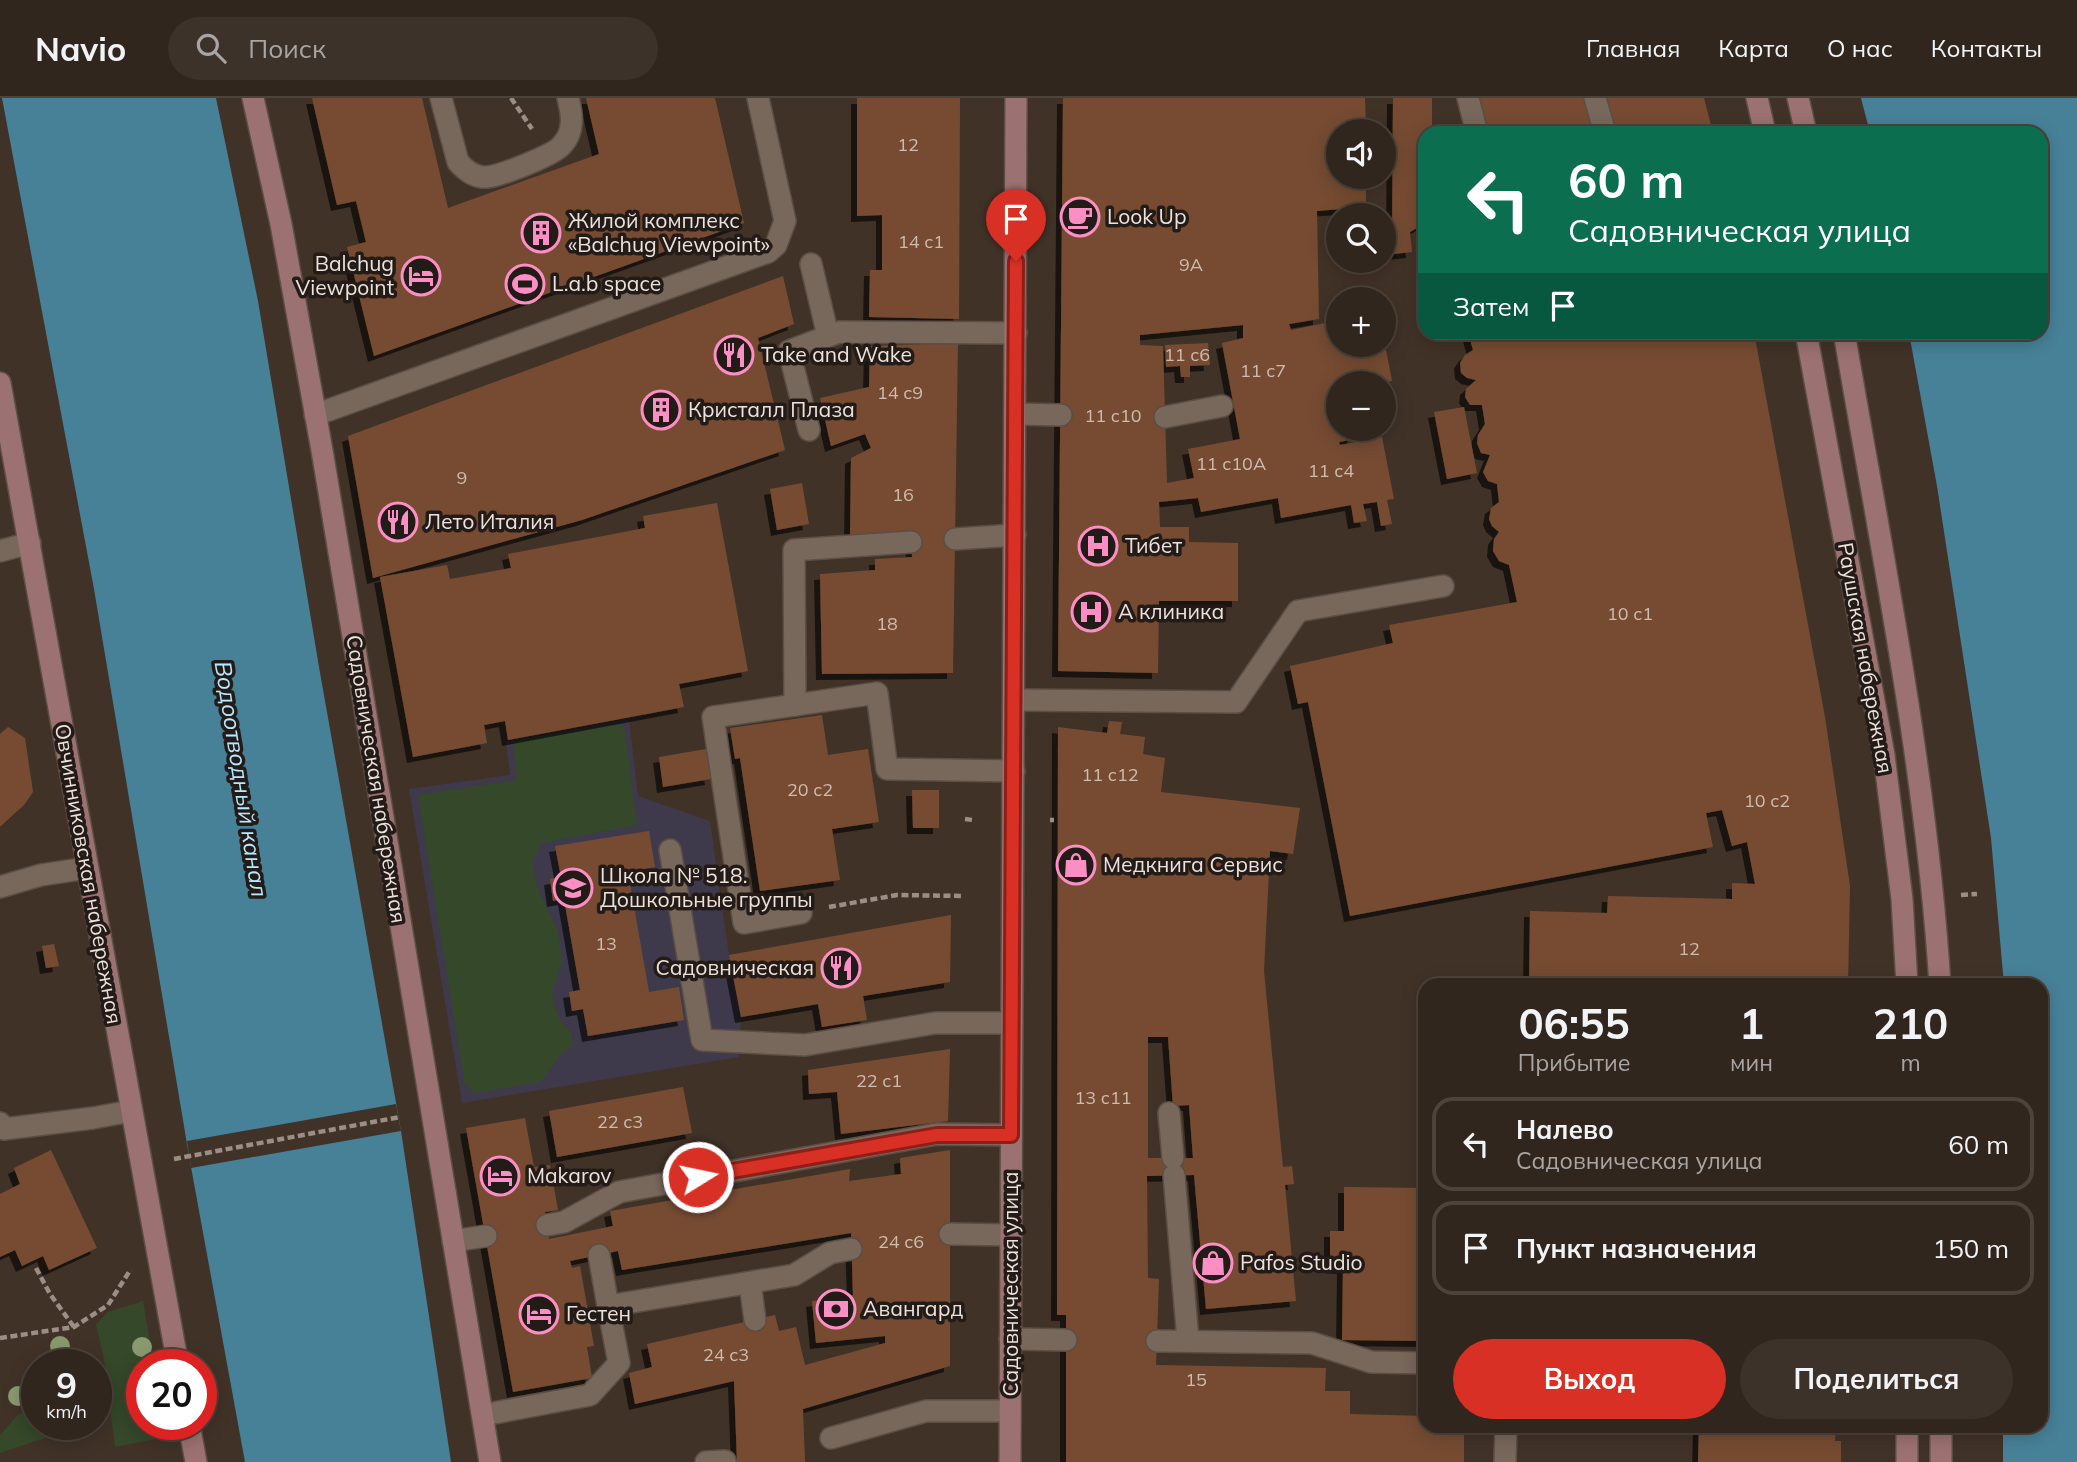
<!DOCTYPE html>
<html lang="ru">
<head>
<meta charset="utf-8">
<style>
  body { margin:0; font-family:Mulish,sans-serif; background:#3d322a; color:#f1f3f6; height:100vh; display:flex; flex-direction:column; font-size:26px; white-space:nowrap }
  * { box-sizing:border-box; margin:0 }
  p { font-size:23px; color:#a8a5a4 }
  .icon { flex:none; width:38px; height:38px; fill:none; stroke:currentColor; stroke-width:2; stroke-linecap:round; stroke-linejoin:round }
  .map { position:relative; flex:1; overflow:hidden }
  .drawer { position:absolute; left:1418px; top:880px; width:630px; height:455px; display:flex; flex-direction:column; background:#31261d; border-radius:21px; box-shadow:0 4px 18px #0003,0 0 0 2px #4c433b }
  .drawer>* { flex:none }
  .guide { position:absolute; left:1418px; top:28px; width:630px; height:214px; border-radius:21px; box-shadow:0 4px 18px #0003,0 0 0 2px #4c433b; background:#0b6e4f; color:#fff; overflow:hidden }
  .tools { position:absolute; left:1326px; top:21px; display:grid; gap:14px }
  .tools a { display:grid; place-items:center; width:70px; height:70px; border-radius:50%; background:#31261d; box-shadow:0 4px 18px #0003,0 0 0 2px #4c433b; font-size:35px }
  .speed { position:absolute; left:21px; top:1251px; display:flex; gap:14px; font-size:35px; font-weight:700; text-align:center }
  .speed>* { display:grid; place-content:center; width:91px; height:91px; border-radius:50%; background:#31261d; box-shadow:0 4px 18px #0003,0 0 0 2px #4c433b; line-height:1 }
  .speed small { font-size:18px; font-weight:400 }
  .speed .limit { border:10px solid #d22; background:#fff; color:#111 }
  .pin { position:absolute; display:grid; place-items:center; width:60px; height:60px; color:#fff; margin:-72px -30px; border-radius:50% 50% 50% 0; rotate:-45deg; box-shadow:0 0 7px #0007 }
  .pin .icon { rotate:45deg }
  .me { position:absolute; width:77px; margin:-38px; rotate:80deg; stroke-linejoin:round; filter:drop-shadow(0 0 5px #0008) }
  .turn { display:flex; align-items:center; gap:24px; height:147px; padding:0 35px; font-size:32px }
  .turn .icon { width:91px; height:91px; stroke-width:2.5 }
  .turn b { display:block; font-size:49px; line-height:60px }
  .then { display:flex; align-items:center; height:66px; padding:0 35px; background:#0003; gap:14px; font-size:26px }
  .eta { display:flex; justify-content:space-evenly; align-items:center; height:119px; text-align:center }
  .eta b { font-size:42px; font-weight:700; line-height:49px }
  .button { display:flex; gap:14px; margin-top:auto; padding:14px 35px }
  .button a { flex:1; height:80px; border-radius:42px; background:#d93025; color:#fff; font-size:28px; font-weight:700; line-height:80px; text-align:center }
  .button a+a { background:#3d322a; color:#f1f3f6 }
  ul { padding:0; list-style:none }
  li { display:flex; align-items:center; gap:21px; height:94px; margin:0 14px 10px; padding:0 21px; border:4px solid #4c433b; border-radius:21px }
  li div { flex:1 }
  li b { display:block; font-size:26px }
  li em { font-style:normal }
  header { display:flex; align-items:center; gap:42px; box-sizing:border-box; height:98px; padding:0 35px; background:#31261d; border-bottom:2px solid #4c433b }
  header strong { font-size:33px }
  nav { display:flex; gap:38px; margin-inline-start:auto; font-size:24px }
  .search { width:490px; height:63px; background:#3d322a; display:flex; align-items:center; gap:18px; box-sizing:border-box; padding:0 24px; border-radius:38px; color:#a8a5a4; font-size:26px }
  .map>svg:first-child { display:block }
</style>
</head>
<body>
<header>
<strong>Navio</strong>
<div class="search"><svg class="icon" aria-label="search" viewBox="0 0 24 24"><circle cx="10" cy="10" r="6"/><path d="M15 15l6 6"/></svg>Поиск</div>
<nav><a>Главная</a><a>Карта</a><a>О нас</a><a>Контакты</a></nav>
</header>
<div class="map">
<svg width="2077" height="1364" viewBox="0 0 2077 1364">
  <defs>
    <filter id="shadow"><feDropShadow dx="-6" dy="6" stdDeviation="0" flood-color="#0009"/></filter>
  </defs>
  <rect width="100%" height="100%" fill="#413227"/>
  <polygon fill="#3e3a4c" points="629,621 638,698 710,723 729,857 741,919 739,959 462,1005 409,691 510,677 506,644"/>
  <g fill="#354829">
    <path d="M624 626 637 727 541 745 532 765 539 794 558 833 562 864 552 893 555 909 560 922 570 933 573 947C558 955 552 971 541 984L475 995 465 987 418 697 517 682 513 643Z"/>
    <polygon points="143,1203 154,1267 142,1267 142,1326 163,1327 160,1340 115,1349 104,1261 96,1227 108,1214"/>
    <polygon points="27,1313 37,1314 37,1326 84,1327 0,1355 0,1337 18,1317"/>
  </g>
  <g fill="#478198">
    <polygon points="2,0 216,0 258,203 319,569 401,1033 451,1364 245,1364 189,1058 94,491"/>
    <polygon points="1861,0 2077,0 2077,1364 2003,1364 2003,1328 2040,1328 2040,887 2004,887 1991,740 1937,388 1909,235 2040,234 2040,35 1870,35"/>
  </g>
  <polygon fill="#413227" points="396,1006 401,1033 191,1070 187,1043"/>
  <g fill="#764c31" fill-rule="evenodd" filter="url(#shadow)">
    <polygon points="312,0 422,0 448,110 599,56 586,0 715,0 744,125 374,258 347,149 366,144 356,103 337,107"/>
    <polygon points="857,0 960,0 959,221 869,219 870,172 882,172 882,117 857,118"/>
    <path d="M1063 0H1365L1366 33H1339V79H1366V109L1317 113 1319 221 1289 226 1291 232 1330 224 1329 219 1339 217V247H1385L1392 283 1380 285H1339V323H1336L1339 331H1352L1354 341 1339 344 1340 347 1382 339 1394 401 1387 402 1392 426 1381 428 1377 404 1363 406 1367 423 1354 425 1351 407 1281 420 1278 400 1201 414 1198 400 1159 404 1160 429H1189V444L1238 445V503H1159L1158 575 1058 573ZM1243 227V240L1222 245 1240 341 1188 351 1194 380 1167 385 1163 248 1140 247V237Z"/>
    <polygon points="1393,0 1432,0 1432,35 1424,35 1424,126 1410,134 1412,154 1394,156 1392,143"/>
    <polygon points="1480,0 1585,0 1594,35 1489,35"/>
    <polygon points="1606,0 1704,0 1713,35 1616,35"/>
    <polygon points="783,178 794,226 758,240 785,352 582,422 373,480 348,338"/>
    <polygon points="1468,234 1754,234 1825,619 1850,788 1848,887 1529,887 1530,813 1607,815 1608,798 1732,801 1732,785 1755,786 1747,744 1732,748 1722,712 1706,715 1713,749 1350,818 1308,604 1298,606 1290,568 1393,545 1389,527 1517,504 1509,467 1499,463 1493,453 1494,441 1499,434 1492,428 1489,421 1491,410 1499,404 1497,386 1488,383 1483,374 1490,357 1481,355 1477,345 1478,337 1485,326 1482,307 1470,307 1465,299 1466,291 1476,282 1467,280 1461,275 1460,265 1465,257 1473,252"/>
    <polygon points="958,245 953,575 822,576 820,476 875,472 875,461 912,459 911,434 850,438 851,360 871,350 865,336 831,348 820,300 869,289 870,248"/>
    <polygon points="1208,245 1210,267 1190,268 1190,279 1181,279 1180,268 1166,269 1165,247"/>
    <polygon points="1464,309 1477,375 1447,381 1434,314"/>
    <polygon points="802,385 809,426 777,432 770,391"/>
    <polygon points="717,405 748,573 679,586 684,609 508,642 505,623 484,627 487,645 413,659 380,479 447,467 450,481 511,470 508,456 645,430 643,418"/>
    <polygon points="822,617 828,657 868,651 879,724 832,731 840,782 760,793 740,660 735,661 730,630"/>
    <path d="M1109 623 1122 624 1120 636 1145 639 1143 656 1165 660 1161 694 1300 710 1293 756 1270 753 1264 873 1283 1069 1292 1068 1294 1086 1285 1087 1296 1203 1206 1211 1194 1077 1147 1078 1148 1180 1159 1181 1156 1267 1326 1270 1325 1293H1350V1316L1424 1318V1328H1464V1364H1066V1217H1057L1058 629 1107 635ZM1148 939H1168L1173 1008 1189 1007 1193 1060H1148Z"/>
    <polygon points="8,629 25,640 33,694 24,707 0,729 0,636"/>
    <polygon points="706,651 711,681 663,689 659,659"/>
    <polygon points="912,692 939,692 939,730 913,730"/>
    <polygon points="649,733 655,769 628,774 649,894 679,889 684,922 588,938 583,911 572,913 569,894 580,892 564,801 553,803 550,781 561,779 555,748"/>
    <polygon points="951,817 950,884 863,898 867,922 822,929 818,906 741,919 729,857"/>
    <polygon points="54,846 59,868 46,870 42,848"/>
    <polygon points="950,951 948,1023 841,1036 837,994 809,996 808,972"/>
    <polygon points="683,989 692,1035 557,1059 549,1013"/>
    <polygon points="525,1020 534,1069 550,1067 558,1112 545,1114 549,1141 613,1128 610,1113 850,1071 849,1083 901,1076 900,1060 950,1052 950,1268 803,1311 805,1364 737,1364 734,1283 635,1306 629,1275 652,1269 647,1246 775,1217 779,1233 796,1229 805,1267 885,1245 885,1238 816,1245 812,1203 853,1197 851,1135 622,1172 618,1153 570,1163 572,1170 580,1168 594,1248 587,1249 592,1280 513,1294 466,1030"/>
    <polygon points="51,1052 97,1150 49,1172 43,1158 22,1168 15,1152 0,1159 0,1096 20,1086 14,1070"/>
    <polygon points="1344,1089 1424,1090 1424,1243 1342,1242 1343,1170 1330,1169 1330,1133 1344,1133"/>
    <polygon points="1699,1328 1836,1328 1835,1343 1841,1343 1841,1364 1698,1364"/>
  </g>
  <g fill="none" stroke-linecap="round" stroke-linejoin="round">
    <defs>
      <g id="lane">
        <path d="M441 0 458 64C465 72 475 80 487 79 500 78 554 57 562 47 575 33 572 16 568 0"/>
        <polyline points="1468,0 1477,35"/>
        <polyline points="1595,0 1605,35"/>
        <polyline points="811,166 828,238"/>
        <polyline points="1015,316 1061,317"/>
        <polyline points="315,317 768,154 776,147 785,123 758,0"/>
        <polyline points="1165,319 1222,308"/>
        <polyline points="809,332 789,253 839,234 1016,235"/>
        <polyline points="955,441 1015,437"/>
        <polyline points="0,453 30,445"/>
        <polyline points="1015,602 1236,604 1298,513 1443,488"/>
        <polyline points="795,607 794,452 911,444"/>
        <polyline points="670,752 702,942 805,947 935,925 1012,925"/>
        <polyline points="801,815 744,825 713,619 877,595 887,671 1014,673"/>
        <polyline points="1169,1015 1173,1060"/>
        <polyline points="0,1025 4,1031 93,1020 131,1013"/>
        <polyline points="1174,1077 1188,1243"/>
        <polyline points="547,1127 564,1124 619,1094 937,1036 1011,1037"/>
        <polyline points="950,1136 1010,1137"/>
        <polyline points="453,1143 486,1138"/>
        <polyline points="599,1157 608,1208"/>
        <polyline points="750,1185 755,1222"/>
        <polyline points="1010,1241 1066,1242"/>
        <polyline points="1157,1243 1312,1245 1371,1264 1424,1265"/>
        <polyline points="483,1317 590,1297 619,1265 608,1208 794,1177 830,1155 851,1151"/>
        <polyline points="831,1340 926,1313 1010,1313"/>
        <polyline points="706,1364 725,1363"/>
        <polyline points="1505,1364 1506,1328"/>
      </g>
      <polyline id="street" points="0,789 41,777 87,770"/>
      <g id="secondary">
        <polyline points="253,0 281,126 323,358 490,1364"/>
        <polyline points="1757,0 1765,35"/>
        <polyline points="1798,0 1806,35"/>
        <polyline points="1806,234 1884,657 1902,801 1907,887"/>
        <path d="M1844 234C1881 451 1926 668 1940 887"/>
        <polyline points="0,285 178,1267"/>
        <polyline points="189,1326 196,1364"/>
        <polyline points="1010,1364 1016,0"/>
        <polyline points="1907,1364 1907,1328"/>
        <polyline points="1941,1364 1941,1328"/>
      </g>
    </defs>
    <use href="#lane" stroke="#5b4e45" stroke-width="24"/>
    <use href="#street" stroke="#5b4e45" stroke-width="24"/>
    <use href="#secondary" stroke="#5b4e45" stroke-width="24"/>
    <g stroke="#9a8e85" stroke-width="4.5" stroke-dasharray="7 3.5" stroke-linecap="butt">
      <polyline points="511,0 532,31"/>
      <polyline points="965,721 973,722"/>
      <polyline points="1050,722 1054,722"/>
      <polyline points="1961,797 1977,796"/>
      <polyline points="829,809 897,797 963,798"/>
      <polyline points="174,1061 400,1019"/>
      <polyline points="36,1170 50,1196 74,1229"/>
      <polyline points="0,1240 74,1229 108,1207 129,1174 132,1173"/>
    </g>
    <use href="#lane" stroke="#78675b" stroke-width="21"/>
    <use href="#street" stroke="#78675b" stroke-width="21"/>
    <use href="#secondary" stroke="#9c7171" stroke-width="21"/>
  </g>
  <g fill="#8a9a70">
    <circle cx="60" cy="1248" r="10"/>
    <circle cx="142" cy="1249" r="10"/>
    <circle cx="18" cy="1298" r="10"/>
  </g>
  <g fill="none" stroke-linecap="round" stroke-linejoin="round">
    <defs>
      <polyline id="route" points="698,1079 937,1037 1011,1037 1016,163"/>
    </defs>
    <use href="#route" stroke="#8d1f18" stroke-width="18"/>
    <use href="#route" stroke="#d93025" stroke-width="12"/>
  </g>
  <defs>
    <symbol id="cafe-ring" viewBox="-11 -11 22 22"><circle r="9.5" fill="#231b17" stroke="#fb8fc4" stroke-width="1.5"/><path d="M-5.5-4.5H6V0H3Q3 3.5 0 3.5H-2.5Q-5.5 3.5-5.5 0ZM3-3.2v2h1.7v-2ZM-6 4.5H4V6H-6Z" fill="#fb8fc4"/></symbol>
    <symbol id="building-ring" viewBox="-11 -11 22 22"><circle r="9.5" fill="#231b17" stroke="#fb8fc4" stroke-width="1.5"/><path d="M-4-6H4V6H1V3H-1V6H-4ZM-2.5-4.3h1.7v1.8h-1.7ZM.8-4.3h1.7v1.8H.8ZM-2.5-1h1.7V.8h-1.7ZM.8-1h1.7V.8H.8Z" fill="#fb8fc4"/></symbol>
    <symbol id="hotel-ring" viewBox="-11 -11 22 22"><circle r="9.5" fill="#231b17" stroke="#fb8fc4" stroke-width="1.5"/><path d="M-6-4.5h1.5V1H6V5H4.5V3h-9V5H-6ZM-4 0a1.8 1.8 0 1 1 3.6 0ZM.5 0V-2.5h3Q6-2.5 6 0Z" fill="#fb8fc4"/></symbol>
    <symbol id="stadium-ring" viewBox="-11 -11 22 22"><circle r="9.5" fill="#231b17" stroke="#fb8fc4" stroke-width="1.5"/><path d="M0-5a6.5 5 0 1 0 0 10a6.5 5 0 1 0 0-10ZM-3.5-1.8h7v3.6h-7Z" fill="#fb8fc4"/></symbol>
    <symbol id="restaurant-ring" viewBox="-11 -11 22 22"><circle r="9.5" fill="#231b17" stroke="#fb8fc4" stroke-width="1.5"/><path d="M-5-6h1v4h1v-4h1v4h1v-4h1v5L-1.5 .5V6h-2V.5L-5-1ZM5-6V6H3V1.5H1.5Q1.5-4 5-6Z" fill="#fb8fc4"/></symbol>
    <symbol id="hospital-ring" viewBox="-11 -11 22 22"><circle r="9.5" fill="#231b17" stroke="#fb8fc4" stroke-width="1.5"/><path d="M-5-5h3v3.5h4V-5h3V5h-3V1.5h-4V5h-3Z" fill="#fb8fc4"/></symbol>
    <symbol id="shop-ring" viewBox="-11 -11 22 22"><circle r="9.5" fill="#231b17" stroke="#fb8fc4" stroke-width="1.5"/><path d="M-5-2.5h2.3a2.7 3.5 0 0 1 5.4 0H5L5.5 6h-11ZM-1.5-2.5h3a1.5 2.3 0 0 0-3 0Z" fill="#fb8fc4"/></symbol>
    <symbol id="school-ring" viewBox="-11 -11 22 22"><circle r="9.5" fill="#231b17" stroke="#fb8fc4" stroke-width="1.5"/><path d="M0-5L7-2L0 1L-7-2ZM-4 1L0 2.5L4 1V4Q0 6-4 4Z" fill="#fb8fc4"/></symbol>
    <symbol id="bank-ring" viewBox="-11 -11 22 22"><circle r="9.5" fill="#231b17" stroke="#fb8fc4" stroke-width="1.5"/><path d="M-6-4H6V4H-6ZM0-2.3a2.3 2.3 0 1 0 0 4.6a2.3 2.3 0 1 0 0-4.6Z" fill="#fb8fc4"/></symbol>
  </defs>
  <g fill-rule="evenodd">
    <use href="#cafe-ring" x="1058" y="97" width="44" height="44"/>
    <use href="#building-ring" x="519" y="113" width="44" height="44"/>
    <use href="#hotel-ring" x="399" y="156" width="44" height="44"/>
    <use href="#stadium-ring" x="503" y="164" width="44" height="44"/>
    <use href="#restaurant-ring" x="712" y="235" width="44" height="44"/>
    <use href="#building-ring" x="639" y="290" width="44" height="44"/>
    <use href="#restaurant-ring" x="376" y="402" width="44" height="44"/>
    <use href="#hospital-ring" x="1076" y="426" width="44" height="44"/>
    <use href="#hospital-ring" x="1069" y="492" width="44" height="44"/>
    <use href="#shop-ring" x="1054" y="745" width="44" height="44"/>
    <use href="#school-ring" x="551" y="768" width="44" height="44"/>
    <use href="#restaurant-ring" x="819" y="848" width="44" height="44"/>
    <use href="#hotel-ring" x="478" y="1056" width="44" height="44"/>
    <use href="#shop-ring" x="1191" y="1143" width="44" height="44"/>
    <use href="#bank-ring" x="814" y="1189" width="44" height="44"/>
    <use href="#hotel-ring" x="517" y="1194" width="44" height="44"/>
  </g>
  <g text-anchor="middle" stroke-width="7" stroke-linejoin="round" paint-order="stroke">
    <g font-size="18" fill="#cebcb0">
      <text x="908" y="53">12</text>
      <text x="921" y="150">14 с1</text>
      <text x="1191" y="173">9А</text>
      <text x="1187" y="263">11 с6</text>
      <text x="1263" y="279">11 с7</text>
      <text x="900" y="301">14 с9</text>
      <text x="1113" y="324">11 с10</text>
      <text x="1231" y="372">11 с10А</text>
      <text x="1331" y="379">11 с4</text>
      <text x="462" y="386">9</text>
      <text x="903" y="403">16</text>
      <text x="1630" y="522">10 с1</text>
      <text x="887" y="532">18</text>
      <text x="1110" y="683">11 с12</text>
      <text x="810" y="698">20 с2</text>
      <text x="1767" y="709">10 с2</text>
      <text x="606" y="852">13</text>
      <text x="1689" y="857">12</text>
      <text x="879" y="989">22 с1</text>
      <text x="1103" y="1006">13 с11</text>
      <text x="620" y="1030">22 с3</text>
      <text x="901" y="1150">24 с6</text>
      <text x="726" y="1263">24 с3</text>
      <text x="1196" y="1288">15</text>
    </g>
    <g font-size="21" fill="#ece2db" stroke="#231b17" text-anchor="start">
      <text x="1107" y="126">Look Up</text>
      <text x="568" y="130">Жилой комплекс<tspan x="568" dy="24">«Balchug Viewpoint»</tspan></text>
      <text x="394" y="173" text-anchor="end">Balchug<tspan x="394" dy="24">Viewpoint</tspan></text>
      <text x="552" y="193">L.a.b space</text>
      <text x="761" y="264">Take and Wake</text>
      <text x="688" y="319">Кристалл Плаза</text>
      <text x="425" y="431">Лето Италия</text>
      <text x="1125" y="455">Тибет</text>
      <text x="1118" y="521">А клиника</text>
      <text x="1103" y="774">Медкнига Сервис</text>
      <text x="600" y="785">Школа № 518.<tspan x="600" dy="24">Дошкольные группы</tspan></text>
      <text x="814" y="877" text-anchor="end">Садовническая</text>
      <text x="527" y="1085">Makarov</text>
      <text x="1240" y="1172">Pafos Studio</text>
      <text x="863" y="1218">Авангард</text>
      <text x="566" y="1223">Гестен</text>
    </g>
    <g font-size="21" fill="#ece2db" stroke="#231b17">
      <text transform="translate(1865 560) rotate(80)" y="7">Раушская набережная</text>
      <text transform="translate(376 681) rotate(81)" y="7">Садовническая набережная</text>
      <text transform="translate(88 776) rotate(80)" y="7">Овчинниковская набережная</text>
      <text transform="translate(1011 1186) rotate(-90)" y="7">Садовническая улица</text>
    </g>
    <g font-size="23" font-style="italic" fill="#b6e9ff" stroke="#231b17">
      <text transform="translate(241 681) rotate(81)" y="8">Водоотводный канал</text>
    </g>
  </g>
</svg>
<div class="tools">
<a><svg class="icon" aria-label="sound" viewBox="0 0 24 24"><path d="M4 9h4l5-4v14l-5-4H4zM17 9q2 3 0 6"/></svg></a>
<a><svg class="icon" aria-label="search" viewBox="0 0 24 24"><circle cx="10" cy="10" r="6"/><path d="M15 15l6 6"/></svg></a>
<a>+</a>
<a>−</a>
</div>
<div class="speed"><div>9<small>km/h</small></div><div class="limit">20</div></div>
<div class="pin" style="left:1016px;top:163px;background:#d93025"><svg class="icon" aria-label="arrive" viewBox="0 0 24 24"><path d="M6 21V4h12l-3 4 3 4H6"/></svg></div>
<svg class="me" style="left:698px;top:1079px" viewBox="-20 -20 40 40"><circle r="17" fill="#d93025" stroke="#fff" stroke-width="3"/><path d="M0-11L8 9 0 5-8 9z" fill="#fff"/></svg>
<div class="guide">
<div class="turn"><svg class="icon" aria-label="left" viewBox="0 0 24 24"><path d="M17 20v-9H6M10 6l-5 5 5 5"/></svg><div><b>60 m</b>Садовническая улица</div></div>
<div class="then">Затем<svg class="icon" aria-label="arrive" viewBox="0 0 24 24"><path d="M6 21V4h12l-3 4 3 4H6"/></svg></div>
</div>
<section class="drawer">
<div class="eta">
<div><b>06:55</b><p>Прибытие</p></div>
<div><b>1</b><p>мин</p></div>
<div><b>210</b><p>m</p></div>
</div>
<ul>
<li><svg class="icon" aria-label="left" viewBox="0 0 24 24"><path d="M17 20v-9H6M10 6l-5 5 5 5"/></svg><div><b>Налево</b><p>Садовническая улица</p></div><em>60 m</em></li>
<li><svg class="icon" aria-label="arrive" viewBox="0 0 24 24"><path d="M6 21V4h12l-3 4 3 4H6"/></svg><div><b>Пункт назначения</b></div><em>150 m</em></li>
</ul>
<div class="button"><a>Выход</a><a>Поделиться</a></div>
</section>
</div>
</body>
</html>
